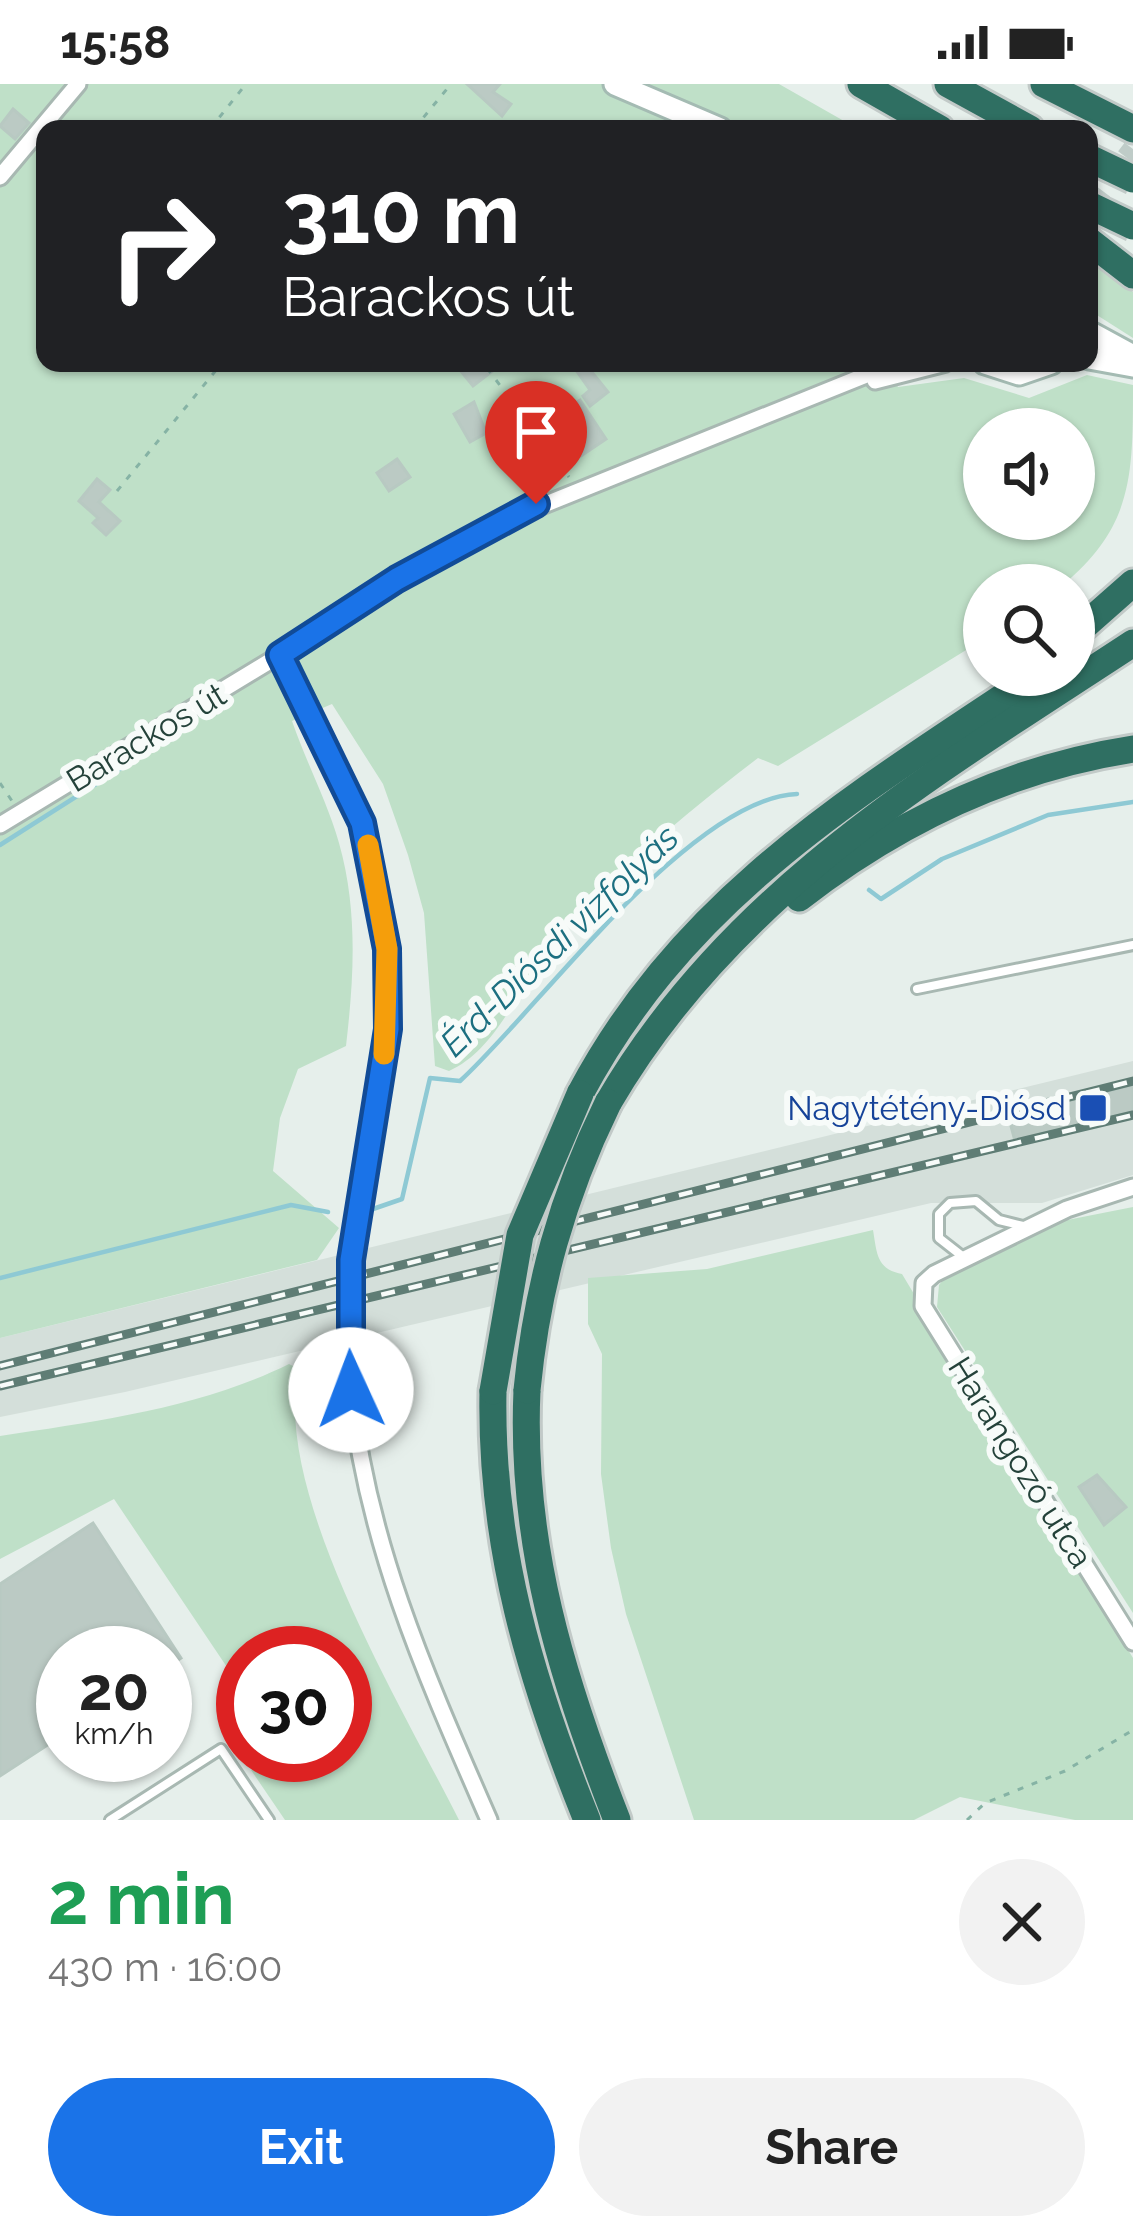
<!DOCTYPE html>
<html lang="en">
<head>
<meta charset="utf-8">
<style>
  body { margin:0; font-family:Raleway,sans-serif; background:#f2f2f2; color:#222; height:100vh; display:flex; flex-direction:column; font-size:45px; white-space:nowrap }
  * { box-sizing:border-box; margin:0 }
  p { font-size:39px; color:#767676 }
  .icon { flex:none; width:66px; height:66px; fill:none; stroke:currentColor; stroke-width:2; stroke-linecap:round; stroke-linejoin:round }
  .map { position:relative; height:1736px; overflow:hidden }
  .details { display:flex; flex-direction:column; background:#fff; flex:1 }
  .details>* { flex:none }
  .hud { position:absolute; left:36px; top:36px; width:1062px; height:252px; border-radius:24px; box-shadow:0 3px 9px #0004; background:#202124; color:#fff; overflow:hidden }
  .fabs { position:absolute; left:963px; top:324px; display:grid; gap:24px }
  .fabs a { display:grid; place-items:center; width:132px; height:132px; border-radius:50%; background:#fff; box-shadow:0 3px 9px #0004; font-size:60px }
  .speed { position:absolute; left:36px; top:1542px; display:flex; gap:24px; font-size:60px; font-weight:700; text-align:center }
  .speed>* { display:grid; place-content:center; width:156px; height:156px; border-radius:50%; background:#fff; box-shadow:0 3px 9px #0004; line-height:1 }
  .speed small { font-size:30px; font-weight:400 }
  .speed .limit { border:18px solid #d22; background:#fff; color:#111 }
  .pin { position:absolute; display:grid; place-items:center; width:102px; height:102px; color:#fff; margin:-123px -51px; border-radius:50% 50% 50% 0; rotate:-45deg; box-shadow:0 0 12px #0007 }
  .pin .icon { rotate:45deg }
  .me { position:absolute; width:132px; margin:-66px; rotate:358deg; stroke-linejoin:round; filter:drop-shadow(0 0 9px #0008) }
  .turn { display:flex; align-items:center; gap:42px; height:252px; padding:0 48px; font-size:54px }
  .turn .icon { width:156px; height:156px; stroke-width:2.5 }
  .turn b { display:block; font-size:84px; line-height:102px }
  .round { display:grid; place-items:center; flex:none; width:126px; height:126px; border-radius:63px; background:#f2f2f2 }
  .headline { display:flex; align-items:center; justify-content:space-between; height:204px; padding:0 48px }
  h1 { font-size:72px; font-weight:700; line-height:90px; color:#1e9e55 }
  .action { display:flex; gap:24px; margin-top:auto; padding:24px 48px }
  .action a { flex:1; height:138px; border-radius:72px; background:#1a73e8; color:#fff; font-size:48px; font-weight:700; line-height:138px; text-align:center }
  .action a+a { background:#f2f2f2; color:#222 }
  .status { display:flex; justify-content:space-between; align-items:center; height:84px; padding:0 60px; background:#fff; direction:ltr }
  .status svg { height:33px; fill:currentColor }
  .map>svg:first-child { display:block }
</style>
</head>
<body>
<div class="status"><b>15:58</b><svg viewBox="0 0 49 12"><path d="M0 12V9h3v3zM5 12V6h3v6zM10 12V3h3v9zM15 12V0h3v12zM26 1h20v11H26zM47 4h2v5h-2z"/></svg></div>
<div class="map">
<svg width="1133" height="1736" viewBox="0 0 1133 1736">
  <rect width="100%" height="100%" fill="#e6efeb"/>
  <polygon fill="#d4dfda" points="1133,977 1133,1091 1042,1119 931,1119 125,1308 0,1333 0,1254"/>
  <g fill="#bfe0c8" fill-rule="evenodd">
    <path d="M0 0H779L858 45H45V279H885L898 303 964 294 1029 314 1087 291 1133 301C1133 392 1133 442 1063 501H984V555L778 682 758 674C685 730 612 790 553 861 519 901 498 965 449 987L435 982 424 829 408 771 383 700 332 620 292 637C306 678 327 717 339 759 358 826 354 893 346 962L298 985 280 1034 273 1087 339 1144 317 1176 0 1254ZM984 345H1074V435H984Z"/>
    <polygon points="1089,171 1133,208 1133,254 1089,226"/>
    <polygon points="1133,1123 1133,1529 937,1223 939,1201 946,1192 1052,1139"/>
    <path d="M873 1146C877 1169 876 1185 902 1190L1133 1574V1736H1075L960 1713 914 1736H694L626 1530 611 1464 601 1390 602 1270 588 1240V1194L707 1185Z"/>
    <path d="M289 1280 299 1285C270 1407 404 1626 459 1736H285L251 1686 278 1671H345V1569H243V1607L114 1415 0 1475V1352C98 1337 200 1324 289 1280Z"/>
  </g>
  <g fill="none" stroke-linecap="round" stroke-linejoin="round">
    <g stroke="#8ec9d4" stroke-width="4.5">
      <polyline points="0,761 178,648"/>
      <polyline points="869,806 881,815 942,775 1048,731 1133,718"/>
      <path d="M373 1125 402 1115 430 994 460 997C536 928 690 714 797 710"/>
      <polyline points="0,1194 291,1121 328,1128"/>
    </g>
  </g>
  <g fill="#bbcac4" stroke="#b8c9c2" stroke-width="3">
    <polygon points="467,0 500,0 493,8 511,20 502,32"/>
    <polygon points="13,25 29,39 15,55 0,42"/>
    <polygon points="469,279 503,279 473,302 460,286"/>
    <polygon points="571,279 602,279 591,287 608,308 590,322 583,312 590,306"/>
    <polygon points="580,316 606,355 581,372 572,358 584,350 567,325"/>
    <polygon points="474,318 486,349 470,358 454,330"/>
    <polygon points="397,375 410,393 389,407 377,389"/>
    <polygon points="97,395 110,406 99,418 120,437 106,451 93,439 98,434 79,417"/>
    <polygon points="1133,1001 1133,1028 1015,1057 1008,1031"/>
    <polygon points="1097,1391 1126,1423 1104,1441 1079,1403"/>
    <polygon points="93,1439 181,1574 165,1585 165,1569 63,1569 63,1651 0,1692 0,1500"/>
  </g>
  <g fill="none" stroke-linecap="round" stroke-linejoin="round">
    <polyline stroke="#bfccc8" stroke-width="21" stroke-dasharray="21 10" stroke-linecap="butt" points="1089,123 1133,65"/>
    <defs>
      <g id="lane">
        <polyline points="917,905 1133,861"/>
        <polyline points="962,1172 939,1154 939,1130 950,1119 976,1117 999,1136 1023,1142"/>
        <polyline points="110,1736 221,1665 269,1736"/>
      </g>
      <g id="street">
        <polyline points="0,93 78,0"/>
        <polyline points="875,297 946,279"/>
        <path d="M281 571C340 680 395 792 389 920 387 985 371 1049 358 1112"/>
        <polyline points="0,741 494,441 896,279"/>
        <polyline points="1133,1103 1067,1125 934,1190 924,1199 923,1222 1133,1558"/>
        <path d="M351 1306C367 1461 427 1594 489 1736"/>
      </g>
      <g id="secondary">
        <polyline points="615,0 720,45"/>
        <polyline points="1089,248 1133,272"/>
        <polyline points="1089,274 1133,282"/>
        <polyline points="985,279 1019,290 1051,279"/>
      </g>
      <g id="highway">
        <polyline points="861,0 940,45"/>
        <polyline points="948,0 1030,45"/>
        <polyline points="1044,0 1133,45"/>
        <polyline points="1089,157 1133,191"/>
        <polyline points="1074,551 1133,499"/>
        <path d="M799 814C897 738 1010 684 1133 665"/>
        <path d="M580 1010C685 812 855 712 1036 591"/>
        <path d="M608 1019C731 807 934 690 1133 559"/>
        <path d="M527 1306C520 1460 562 1595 617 1736"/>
        <path d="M493 1307C490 1461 530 1595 587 1736"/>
      </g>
    </defs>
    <use href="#lane" stroke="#a8b8b2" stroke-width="14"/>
    <use href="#street" stroke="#a8b8b2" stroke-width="21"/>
    <use href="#secondary" stroke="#a4bbb3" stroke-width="27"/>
    <use href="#highway" stroke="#c2cac8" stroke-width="33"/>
    <g stroke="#86b3a5" stroke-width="3" stroke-dasharray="6 9" stroke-linecap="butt">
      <polyline points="210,45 246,0"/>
      <polyline points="414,45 451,0"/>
      <polyline points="487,284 569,393"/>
      <polyline points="117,407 222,279"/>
      <polyline points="0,699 12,717"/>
      <polyline points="967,1736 985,1719 1065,1687 1133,1646"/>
    </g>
    <use href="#lane" stroke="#fff" stroke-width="8"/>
    <use href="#street" stroke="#fff" stroke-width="15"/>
    <use href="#secondary" stroke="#fff" stroke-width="21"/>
    <use href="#highway" stroke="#2f6f62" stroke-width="27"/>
    <defs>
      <g id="rail">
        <polyline points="0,1282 1133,997"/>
        <polyline points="0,1302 1133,1031"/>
      </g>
    </defs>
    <use href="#rail" stroke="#5f7d75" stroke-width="9"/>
    <use href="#rail" stroke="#f7fbf9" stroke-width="4.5" stroke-dasharray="14" stroke-linecap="butt"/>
    <defs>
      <polyline id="street-bridge" points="351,1306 349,1217 358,1112"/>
      <g id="highway-bridge">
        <polyline points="1089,74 1133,95"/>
        <polyline points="1089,121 1133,142"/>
        <path d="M527 1306C537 1203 562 1113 608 1019"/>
        <polyline points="493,1307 520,1151 580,1010"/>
      </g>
    </defs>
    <use href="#street-bridge" stroke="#a8b8b2" stroke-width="21" stroke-linecap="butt"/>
    <use href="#highway-bridge" stroke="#c2cac8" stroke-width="33" stroke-linecap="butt"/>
    <use href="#street-bridge" stroke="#fff" stroke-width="15"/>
    <use href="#highway-bridge" stroke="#2f6f62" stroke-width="27"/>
  </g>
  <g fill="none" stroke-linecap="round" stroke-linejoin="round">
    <defs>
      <polyline id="route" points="351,1306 351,1176 388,945 387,865 362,739 280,571 397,495 536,420"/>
    </defs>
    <use href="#route" stroke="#114b97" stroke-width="30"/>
    <use href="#route" stroke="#1a73e8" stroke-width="21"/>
    <polyline stroke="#f59e0b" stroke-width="21" points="368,761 387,865 384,970"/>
  </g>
  <rect fill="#1a4fb4" stroke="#f7fbf9" stroke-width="4.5" x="1078" y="1009" width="30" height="30" rx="6"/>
  <g text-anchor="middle" stroke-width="12" stroke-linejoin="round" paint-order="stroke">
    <g font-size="33" fill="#24423a" stroke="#f7fbf9">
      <text transform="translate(146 653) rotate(-31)" y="12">Barackos út</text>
      <text transform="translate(1021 1378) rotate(58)" y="12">Harangozó utca</text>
    </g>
    <g font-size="33" fill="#164399" stroke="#f7fbf9" text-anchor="end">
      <text x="1066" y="1036">Nagytétény-Diósd</text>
    </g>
    <g font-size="36" font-style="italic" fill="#1c6f80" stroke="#f7fbf9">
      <text transform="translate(559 856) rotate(-44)" y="13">Érd-Diósdi vízfolyás</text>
    </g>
  </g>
</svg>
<div class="fabs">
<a><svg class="icon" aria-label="sound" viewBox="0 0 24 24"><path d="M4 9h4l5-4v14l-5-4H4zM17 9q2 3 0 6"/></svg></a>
<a><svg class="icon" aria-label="search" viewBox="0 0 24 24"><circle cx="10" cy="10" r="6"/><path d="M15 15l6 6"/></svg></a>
</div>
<div class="speed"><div>20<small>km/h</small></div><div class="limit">30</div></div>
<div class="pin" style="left:536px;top:420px;background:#d93025"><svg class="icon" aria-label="arrive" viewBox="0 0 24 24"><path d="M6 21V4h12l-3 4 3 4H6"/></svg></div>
<svg class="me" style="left:351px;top:1306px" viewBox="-20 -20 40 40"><circle r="19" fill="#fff"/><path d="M0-13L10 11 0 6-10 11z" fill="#1a73e8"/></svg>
<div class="hud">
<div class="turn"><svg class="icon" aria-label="right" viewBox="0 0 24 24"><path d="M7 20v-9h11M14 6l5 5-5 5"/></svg><div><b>310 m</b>Barackos út</div></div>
</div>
</div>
<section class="details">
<div class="headline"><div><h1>2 min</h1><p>430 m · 16:00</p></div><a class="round"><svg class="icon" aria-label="close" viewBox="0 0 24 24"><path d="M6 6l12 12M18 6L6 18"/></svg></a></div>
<div class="action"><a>Exit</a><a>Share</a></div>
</section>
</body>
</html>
